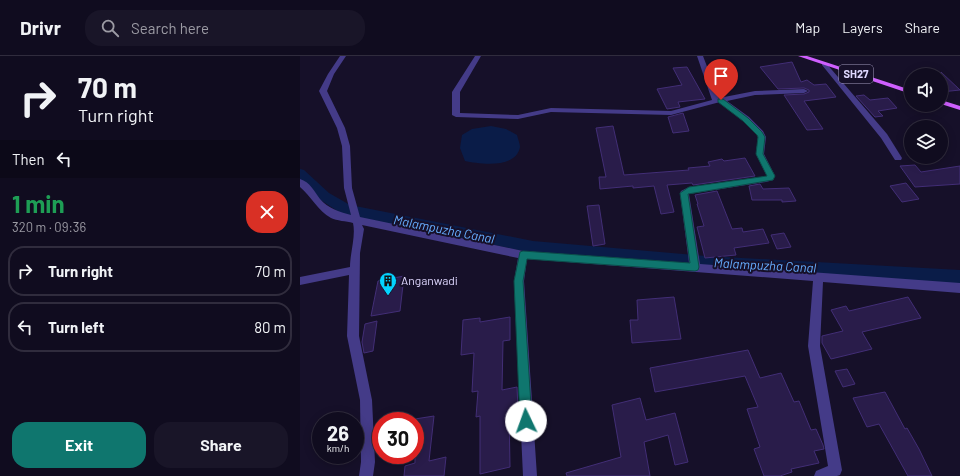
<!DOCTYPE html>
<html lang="en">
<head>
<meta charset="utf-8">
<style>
  body { margin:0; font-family:Barlow,sans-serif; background:#191528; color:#f1f3f6; height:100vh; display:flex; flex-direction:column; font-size:15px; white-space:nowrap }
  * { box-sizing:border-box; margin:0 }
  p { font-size:13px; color:#9c9ba4 }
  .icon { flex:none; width:22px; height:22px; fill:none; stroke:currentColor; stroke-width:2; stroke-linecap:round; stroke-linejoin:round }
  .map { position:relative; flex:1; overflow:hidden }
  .side { display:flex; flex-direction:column; background:#100c1f; width:300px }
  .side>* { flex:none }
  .hud { background:#100c1f; color:#f1f3f6; overflow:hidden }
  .tools { position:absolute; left:604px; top:12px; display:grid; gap:8px }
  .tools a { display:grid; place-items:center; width:44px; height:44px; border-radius:50%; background:#100c1f; box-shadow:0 2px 10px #0003,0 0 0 1px #302c3d; font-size:20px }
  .speed { position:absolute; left:12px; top:356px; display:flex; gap:8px; font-size:20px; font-weight:700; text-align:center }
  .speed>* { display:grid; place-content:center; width:52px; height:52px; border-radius:50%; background:#100c1f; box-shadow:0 2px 10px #0003,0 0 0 1px #302c3d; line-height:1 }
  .speed small { font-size:10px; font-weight:400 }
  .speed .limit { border:6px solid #d22; background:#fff; color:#111 }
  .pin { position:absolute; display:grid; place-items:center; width:34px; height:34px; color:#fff; margin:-41px -17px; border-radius:50% 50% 50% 0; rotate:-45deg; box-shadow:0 0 4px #0007 }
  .pin .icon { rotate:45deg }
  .me { position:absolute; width:44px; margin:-22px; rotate:357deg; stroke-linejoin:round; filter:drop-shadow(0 0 3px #0008) }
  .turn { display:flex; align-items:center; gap:14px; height:84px; padding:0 12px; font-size:18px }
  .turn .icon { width:52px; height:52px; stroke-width:2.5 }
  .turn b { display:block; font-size:28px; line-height:34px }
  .then { display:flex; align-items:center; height:38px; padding:0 12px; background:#0003; gap:8px; font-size:15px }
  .round { display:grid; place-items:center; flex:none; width:42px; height:42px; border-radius:16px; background:#191528 }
  .summary { display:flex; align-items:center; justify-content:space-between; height:68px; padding:0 12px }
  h1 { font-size:24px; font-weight:700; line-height:30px; color:#1e9e55 }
  .action { display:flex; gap:8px; margin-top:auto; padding:8px 12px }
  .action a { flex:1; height:46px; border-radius:16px; background:#0f766e; color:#fff; font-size:16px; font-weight:700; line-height:46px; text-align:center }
  .action a+a { background:#191528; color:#f1f3f6 }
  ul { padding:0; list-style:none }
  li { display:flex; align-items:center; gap:12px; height:50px; margin:0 8px 6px; padding:0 4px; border:2px solid #302c3d; border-radius:16px }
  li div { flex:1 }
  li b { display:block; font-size:15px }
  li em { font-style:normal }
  header { display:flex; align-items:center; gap:24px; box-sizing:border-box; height:56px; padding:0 20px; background:#100c1f; border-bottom:1px solid #302c3d }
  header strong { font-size:19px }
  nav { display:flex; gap:22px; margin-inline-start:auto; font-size:14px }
  .search { width:280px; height:36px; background:#191528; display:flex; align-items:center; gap:10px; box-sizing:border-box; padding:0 14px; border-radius:16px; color:#9c9ba4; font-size:15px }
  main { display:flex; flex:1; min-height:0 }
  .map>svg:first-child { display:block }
</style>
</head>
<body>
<header>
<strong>Drivr</strong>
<div class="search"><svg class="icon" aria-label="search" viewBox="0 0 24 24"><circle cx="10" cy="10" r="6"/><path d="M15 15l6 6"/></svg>Search here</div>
<nav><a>Map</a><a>Layers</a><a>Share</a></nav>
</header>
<main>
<section class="side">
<div class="hud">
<div class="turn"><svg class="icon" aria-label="right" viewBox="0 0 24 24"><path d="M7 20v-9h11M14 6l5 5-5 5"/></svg><div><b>70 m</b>Turn right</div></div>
<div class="then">Then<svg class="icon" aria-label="left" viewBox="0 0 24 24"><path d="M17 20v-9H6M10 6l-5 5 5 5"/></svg></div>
</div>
<div class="summary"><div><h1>1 min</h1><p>320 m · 09:36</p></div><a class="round" style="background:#d93025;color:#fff"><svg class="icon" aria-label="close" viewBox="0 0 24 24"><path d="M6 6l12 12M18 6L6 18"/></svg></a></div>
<ul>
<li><svg class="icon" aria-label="right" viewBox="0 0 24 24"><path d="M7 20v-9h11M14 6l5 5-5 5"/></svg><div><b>Turn right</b></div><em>70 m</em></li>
<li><svg class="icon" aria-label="left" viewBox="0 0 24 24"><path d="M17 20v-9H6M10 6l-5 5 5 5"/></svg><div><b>Turn left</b></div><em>80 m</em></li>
</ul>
<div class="action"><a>Exit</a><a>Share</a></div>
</section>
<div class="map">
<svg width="660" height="420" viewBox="0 0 660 420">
  <rect width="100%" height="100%" fill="#161029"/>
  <path fill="#0a1c48" d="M191 70 206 73 217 79C218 83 220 88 220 91 216 113 180 108 165 105L160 92 162 79 172 73Z"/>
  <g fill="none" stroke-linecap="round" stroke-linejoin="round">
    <polygon fill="#0a1c48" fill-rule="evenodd" points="0,113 4,114 29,137 50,149 233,185 406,200 660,214 660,228 406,212 233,197 42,158 19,143 0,125"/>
  </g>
  <g fill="#291c4a" stroke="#422e76">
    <polygon points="492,6 501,26 507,24 514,29 526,28 536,41 504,45 523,73 507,74 484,39 504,38 509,36 509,34 504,32 478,33 460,11"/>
    <polygon points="387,11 405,43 378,46 380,51 367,53 357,33 382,29 373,12"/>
    <polygon points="641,16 660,34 641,36"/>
    <polygon points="564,39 570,44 588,42 597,52 578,55 583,60 575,61 556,40"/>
    <polygon points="383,57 389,75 373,77 368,61"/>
    <polygon points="313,70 324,119 389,114 388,112 410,110 408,106 422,103 424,105 445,102 455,120 393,129 392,127 367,129 374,156 361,158 354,130 333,132 333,130 300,133 299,121 306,121 296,72"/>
    <polygon points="615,109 621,116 660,110 660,128 615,131 600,110"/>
    <polygon points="606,127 619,143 602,146 590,130"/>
    <polygon points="460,128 463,133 489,132 496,145 482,146 482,144 452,144 449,130"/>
    <polygon points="417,135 432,173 442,172 443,176 463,173 469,187 434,192 436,199 405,202 397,171 404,170 397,148 398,148 395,139"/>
    <polygon points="299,149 305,188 293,190 287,150"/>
    <polygon points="484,177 491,191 477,193 471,179"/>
    <polygon points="104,220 100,255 71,260 78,225"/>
    <polygon points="374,241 381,283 332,287 330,264 338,264 337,244"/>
    <polygon points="608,241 621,262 562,276 572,293 531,303 522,287 522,280 543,275 531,254 546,250 549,255"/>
    <polygon points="210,261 210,284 203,285 202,334 217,331 218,353 209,355 210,411 180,418 180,360 176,361 178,335 172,336 174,297 161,299 163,264 180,262 180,266"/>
    <polygon points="77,265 73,295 64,297 62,286 65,268"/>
    <polygon points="448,294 460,322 481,317 494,346 499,345 511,374 516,373 523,389 524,393 514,395 519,407 491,413 492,416 480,420 464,420 454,393 460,391 447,353 458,351 445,320 355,336 350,312"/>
    <polygon points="547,313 555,328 543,331 535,315"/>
    <polygon points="585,336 605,373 607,372 619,393 632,420 608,420 579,368 567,371 553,342"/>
    <polygon points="340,342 346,364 375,357 388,406 375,409 368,379 344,386 350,420 267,420 266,417 321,401 312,349"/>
    <polygon points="134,360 129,405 146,401 144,420 104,420 105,410 115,407 115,363"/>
  </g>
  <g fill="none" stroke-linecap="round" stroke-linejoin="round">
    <g fill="#443b88" fill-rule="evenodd">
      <path d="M40 0H46L34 18 27 35 45 72 50 90 52 132 60 161 223 195 389 207 380 137 381 135 389 131 467 120 456 98 458 81 457 78 443 65 420 46 371 59 251 56 218 63 156 61 152 59V36L175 0H181L160 36V57L218 59 251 52 371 55 412 44 397 0H403L419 42 455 35 504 33 508 35 504 37 455 39 427 45 449 61 463 75 466 81 464 98 475 120 473 124 466 126 389 138 400 208 660 227V237L523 226 520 290 542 414 540 419 537 420H514L516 415 528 410 508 290 513 225 227 203 224 225 237 420H223L214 225 218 202 62 169 64 173 60 197 59 280 72 344 75 406 73 420H59L61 406 60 344 47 280 49 219 0 229V221L50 211C50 197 56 180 53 167 46 165 37 165 31 162 18 155 11 140 0 131V123C10 126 14 135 20 143 28 152 39 156 51 159L44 132 42 90 37 72 19 35 28 18Z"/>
      <polygon points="522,7 526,7 587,78 602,102 601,104 595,104 581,82 522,9"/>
    </g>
    <g fill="#cf5fff" fill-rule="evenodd">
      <polygon points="498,0 507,0 611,34 611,38"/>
      <polygon points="641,44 660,50 660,54 641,48"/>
    </g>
  </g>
  <polygon fill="#0f766e" stroke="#0a4d48" points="418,43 423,43 448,62 462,76 465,81 463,98 475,120 473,124 388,138 399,211 398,214 395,215 227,203 223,225 232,365 230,369 226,370 222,369 220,365 214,225 220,196 223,195 390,207 380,137 389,131 467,120 456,98 458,81 457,79 443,65 418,46"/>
  <defs>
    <symbol id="building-pin" viewBox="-11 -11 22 30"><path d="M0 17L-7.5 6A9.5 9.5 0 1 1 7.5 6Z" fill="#04d3ff" stroke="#161029"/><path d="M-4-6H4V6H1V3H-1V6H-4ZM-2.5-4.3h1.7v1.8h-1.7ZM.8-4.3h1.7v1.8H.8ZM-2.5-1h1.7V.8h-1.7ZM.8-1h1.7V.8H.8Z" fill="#111"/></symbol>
  </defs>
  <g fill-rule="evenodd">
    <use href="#building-pin" x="78" y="215" width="20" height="27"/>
  </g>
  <g text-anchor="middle" stroke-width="4" stroke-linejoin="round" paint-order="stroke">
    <rect fill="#161029" stroke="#a39cbf" stroke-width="1" x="539" y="9" width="34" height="18" rx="3"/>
    <g font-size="11" font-weight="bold" fill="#dfd8ff">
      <text x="556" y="22">SH27</text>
    </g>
    <g font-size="12" fill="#dfd8ff" stroke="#161029" text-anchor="start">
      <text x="101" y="229">Anganwadi</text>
    </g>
    <g font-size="13" font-style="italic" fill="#66adff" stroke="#161029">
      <text transform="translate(144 173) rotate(11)" y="5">Malampuzha Canal</text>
      <text transform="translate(465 209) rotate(3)" y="5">Malampuzha Canal</text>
    </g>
  </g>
</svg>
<div class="tools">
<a><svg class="icon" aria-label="sound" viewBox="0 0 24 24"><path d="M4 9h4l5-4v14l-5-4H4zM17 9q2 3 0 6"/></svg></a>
<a><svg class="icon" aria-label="layers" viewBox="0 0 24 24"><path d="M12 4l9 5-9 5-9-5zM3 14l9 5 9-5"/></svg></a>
</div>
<div class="speed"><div>26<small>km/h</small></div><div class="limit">30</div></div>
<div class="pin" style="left:421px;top:44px;background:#d93025"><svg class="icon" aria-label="arrive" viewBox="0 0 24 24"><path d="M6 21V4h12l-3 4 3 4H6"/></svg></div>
<svg class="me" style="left:226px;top:365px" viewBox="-20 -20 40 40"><circle r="19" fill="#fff"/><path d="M0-13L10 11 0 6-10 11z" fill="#0f766e"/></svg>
</div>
</main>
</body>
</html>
